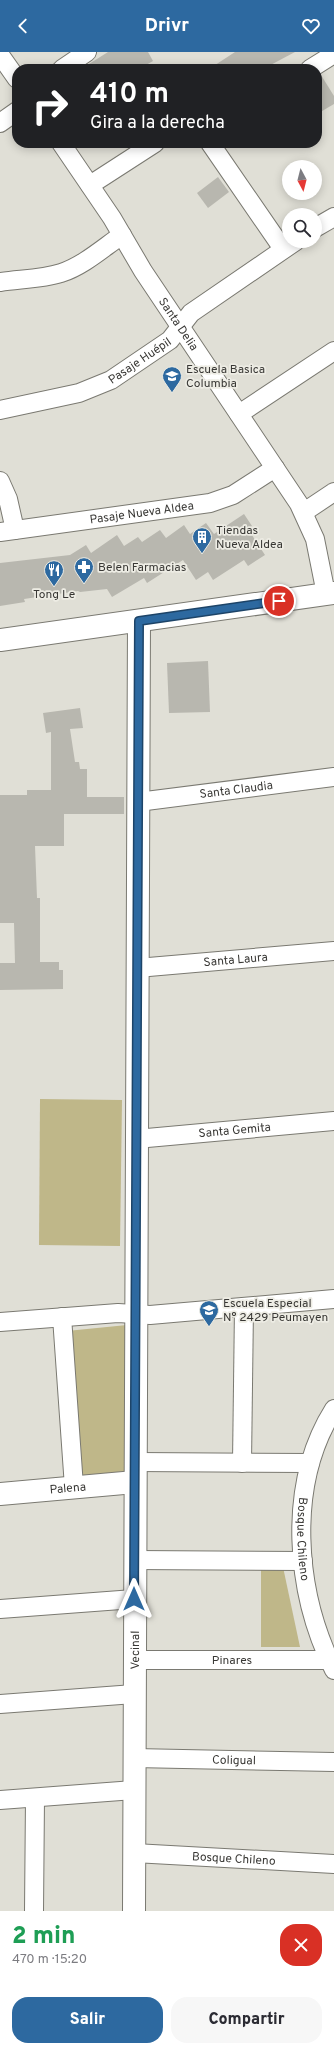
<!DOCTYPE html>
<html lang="es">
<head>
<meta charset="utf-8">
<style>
  body { margin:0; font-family:Overpass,sans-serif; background:#f7f7f7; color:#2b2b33; height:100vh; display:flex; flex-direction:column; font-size:15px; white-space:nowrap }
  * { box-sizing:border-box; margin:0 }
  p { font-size:13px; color:#7c7c81 }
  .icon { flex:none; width:22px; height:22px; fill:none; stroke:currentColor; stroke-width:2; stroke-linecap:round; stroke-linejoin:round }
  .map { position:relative; height:1859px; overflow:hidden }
  .details { display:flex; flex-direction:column; background:#fff; flex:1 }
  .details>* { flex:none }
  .banner { position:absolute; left:12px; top:12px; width:310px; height:84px; border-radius:16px; box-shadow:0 2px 10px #0003; background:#202124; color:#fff; overflow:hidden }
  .needle { width:26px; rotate:173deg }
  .tools { position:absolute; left:282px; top:108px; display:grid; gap:8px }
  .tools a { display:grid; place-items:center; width:40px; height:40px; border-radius:50%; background:#fff; box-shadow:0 2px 10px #0003; font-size:20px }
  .pin { position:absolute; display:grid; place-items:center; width:34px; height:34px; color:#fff; margin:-17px; border:2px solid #fff; border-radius:50%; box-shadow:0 1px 4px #0007 }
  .me { position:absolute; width:44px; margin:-22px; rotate:0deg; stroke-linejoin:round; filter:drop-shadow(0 0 3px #0008) }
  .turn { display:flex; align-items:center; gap:14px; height:84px; padding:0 12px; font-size:18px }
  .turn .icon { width:52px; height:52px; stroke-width:2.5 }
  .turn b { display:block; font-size:28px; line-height:34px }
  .round { display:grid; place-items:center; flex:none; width:42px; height:42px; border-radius:16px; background:#f7f7f7 }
  .summary { display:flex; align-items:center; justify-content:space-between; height:68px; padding:0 12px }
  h1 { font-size:24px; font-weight:800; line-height:30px; color:#1e9e55 }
  .action { display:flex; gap:8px; margin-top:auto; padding:8px 12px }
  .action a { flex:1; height:46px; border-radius:16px; background:#2d69a0; color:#fff; font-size:16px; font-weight:800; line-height:46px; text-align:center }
  .action a+a { background:#f7f7f7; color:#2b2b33 }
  header { display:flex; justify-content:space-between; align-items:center; height:52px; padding:0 12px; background:#2d69a0; color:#fff; font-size:18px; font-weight:800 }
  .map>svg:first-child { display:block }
</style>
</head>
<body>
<header><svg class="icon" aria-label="back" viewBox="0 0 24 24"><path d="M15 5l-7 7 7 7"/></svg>Drivr<svg class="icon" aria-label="heart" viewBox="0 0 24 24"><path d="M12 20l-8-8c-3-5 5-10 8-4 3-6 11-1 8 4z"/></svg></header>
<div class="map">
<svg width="334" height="1859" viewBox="0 0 334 1859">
  <rect width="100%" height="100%" fill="#e0dfd6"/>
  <g fill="#bfb789">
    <polygon points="40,1047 122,1048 120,1194 39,1193"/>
    <polygon points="127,1273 127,1419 79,1424 67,1279"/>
    <polygon points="261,1515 283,1515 300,1595 261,1595"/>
  </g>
  <g fill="#b8b7af">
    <polygon points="108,0 148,0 153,9 139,17 81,17"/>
    <polygon points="235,0 295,0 263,17 209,17"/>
    <polygon points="321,23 334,44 334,52 317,62 317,25"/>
    <polygon points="218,125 229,140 208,156 197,141"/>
    <polygon points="244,462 252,474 248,477 265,503 248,514 244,508 213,528 208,520 196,528 183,508 147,531 144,526 112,545 107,537 80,540 78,539 24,547 25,550 0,554 0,511 70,503 86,493 91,501 117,483 124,494 138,485 142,490 160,478 166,486 184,473 190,482 206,471 214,482"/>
    <polygon points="208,609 210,660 169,661 167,611"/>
    <polygon points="80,656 83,676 70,677 75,710 79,710 80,717 87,717 87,745 124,745 124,762 64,762 64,794 35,794 37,846 40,846 40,910 59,910 59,918 63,918 63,937 0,938 0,911 15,911 14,871 0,871 0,743 27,743 27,738 51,738 51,680 46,681 43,661"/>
  </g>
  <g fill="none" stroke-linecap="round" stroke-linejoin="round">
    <defs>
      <g id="street">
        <polyline points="0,3 17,27"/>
        <polyline points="62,17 87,0"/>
        <polyline points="310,17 334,2"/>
        <polyline points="0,71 17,59"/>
        <path id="s1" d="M61 91 112 166 143 219 299 452 315 487 326 542"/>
        <polyline points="210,91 283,197"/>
        <polyline points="90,133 155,91"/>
        <polyline points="315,176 334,165"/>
        <path d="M0 230C20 227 42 227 61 221 83 214 103 196 122 183"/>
        <path id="s2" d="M0 358 79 341 111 328 170 288 191 261 296 189"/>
        <polyline points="239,362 334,299"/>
        <polyline points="0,429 8,447 15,478"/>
        <polyline points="304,460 334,440"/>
        <path id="s3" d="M0 480 210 451 233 443 275 416"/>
        <path id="s4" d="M138 750 334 725"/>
        <path id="s5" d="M137 916 334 899"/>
        <path id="s6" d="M136 1087 334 1069"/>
        <polyline points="62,1265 74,1435"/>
        <polyline points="0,1270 118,1261 150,1263 334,1247"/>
        <path id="s7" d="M334 1357C286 1433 295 1540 334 1618"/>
        <polyline points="135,1410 310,1411"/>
        <polyline points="242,1411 244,1255"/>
        <polyline points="134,1508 303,1509"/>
        <polyline points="0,1557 134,1547"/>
        <path id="s8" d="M134 1608H329"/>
        <polyline points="0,1652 134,1642"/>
        <path id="s9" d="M134 1706 334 1710"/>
        <polyline points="0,1748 134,1738"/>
        <path id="s10" d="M134 1801 334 1812"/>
        <polyline points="34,1859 35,1746"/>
      </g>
      <g id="secondary">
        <polyline points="0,588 334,541"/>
        <path id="s11" d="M0 1442 135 1430"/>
        <path id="s12" d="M134 1859 139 569"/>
      </g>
    </defs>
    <use href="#street" stroke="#7a7971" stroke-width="20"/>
    <use href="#secondary" stroke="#7a7971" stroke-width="24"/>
    <use href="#street" stroke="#fff" stroke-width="18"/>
    <use href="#secondary" stroke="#fff" stroke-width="22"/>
  </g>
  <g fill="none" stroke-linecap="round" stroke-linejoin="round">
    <defs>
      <polyline id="route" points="134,1547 139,569 279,549"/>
    </defs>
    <use href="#route" stroke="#1d4468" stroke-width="10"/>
    <use href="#route" stroke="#2d69a0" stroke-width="7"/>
  </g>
  <defs>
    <symbol id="school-pin" viewBox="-11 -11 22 30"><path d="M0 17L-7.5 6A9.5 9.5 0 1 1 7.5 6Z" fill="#2d69a0" stroke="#edece4"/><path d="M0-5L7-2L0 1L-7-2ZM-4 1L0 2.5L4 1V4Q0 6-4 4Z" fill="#fff"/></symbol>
    <symbol id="building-pin" viewBox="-11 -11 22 30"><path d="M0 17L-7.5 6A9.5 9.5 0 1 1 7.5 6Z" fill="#2d69a0" stroke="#edece4"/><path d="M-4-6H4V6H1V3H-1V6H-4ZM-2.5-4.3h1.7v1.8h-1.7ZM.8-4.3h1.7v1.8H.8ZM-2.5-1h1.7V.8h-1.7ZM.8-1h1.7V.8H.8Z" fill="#fff"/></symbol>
    <symbol id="pharmacy-pin" viewBox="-11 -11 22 30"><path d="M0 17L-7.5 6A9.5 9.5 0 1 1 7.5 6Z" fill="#2d69a0" stroke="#edece4"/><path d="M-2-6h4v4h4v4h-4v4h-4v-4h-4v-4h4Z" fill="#fff"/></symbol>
    <symbol id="restaurant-pin" viewBox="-11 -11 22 30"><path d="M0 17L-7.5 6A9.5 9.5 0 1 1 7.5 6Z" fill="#2d69a0" stroke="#edece4"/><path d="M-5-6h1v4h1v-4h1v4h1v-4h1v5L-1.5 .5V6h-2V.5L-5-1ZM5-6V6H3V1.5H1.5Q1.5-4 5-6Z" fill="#fff"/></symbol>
  </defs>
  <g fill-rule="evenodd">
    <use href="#school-pin" x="161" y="313" width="22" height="30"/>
    <use href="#building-pin" x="191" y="474" width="22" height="30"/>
    <use href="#pharmacy-pin" x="73" y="504" width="22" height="30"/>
    <use href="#restaurant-pin" x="43" y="507" width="22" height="30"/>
    <use href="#school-pin" x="198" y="1247" width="22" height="30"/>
  </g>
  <g text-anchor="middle" stroke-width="3.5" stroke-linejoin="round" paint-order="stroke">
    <g font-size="12" fill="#393835" stroke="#edece4">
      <text dy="4" stroke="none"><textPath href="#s1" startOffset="216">Santa Delia</textPath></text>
      <text dy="4" stroke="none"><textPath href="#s2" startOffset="150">Pasaje Huépil</textPath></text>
      <text dy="4" stroke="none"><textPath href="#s3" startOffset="143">Pasaje Nueva Aldea</textPath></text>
      <text dy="4" stroke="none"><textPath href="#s4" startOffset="99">Santa Claudia</textPath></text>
      <text dy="4" stroke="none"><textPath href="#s5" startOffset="99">Santa Laura</textPath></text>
      <text dy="4" stroke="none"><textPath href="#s6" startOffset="99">Santa Gemita</textPath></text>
      <text dy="4" stroke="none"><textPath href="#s11" startOffset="68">Palena</textPath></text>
      <text dy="4" stroke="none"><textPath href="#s7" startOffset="136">Bosque Chileno</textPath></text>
      <text dy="4" stroke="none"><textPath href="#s12" startOffset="261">Vecinal</textPath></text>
      <text dy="4" stroke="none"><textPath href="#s8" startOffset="98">Pinares</textPath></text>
      <text dy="4" stroke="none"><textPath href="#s9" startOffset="100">Coligual</textPath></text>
      <text dy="4" stroke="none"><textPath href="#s10" startOffset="100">Bosque Chileno</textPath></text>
    </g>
    <g font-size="12" fill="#393835" stroke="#edece4" text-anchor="start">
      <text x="186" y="321">Escuela Basica<tspan x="186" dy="14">Columbia</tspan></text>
      <text x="216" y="482">Tiendas<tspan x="216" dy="14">Nueva Aldea</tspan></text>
      <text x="98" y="519">Belen Farmacias</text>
      <text x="54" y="546" text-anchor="middle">Tong Le</text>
      <text x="223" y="1255">Escuela Especial<tspan x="223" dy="14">N° 2429 Peumayen</tspan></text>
    </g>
  </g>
</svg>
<div class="tools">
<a><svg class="needle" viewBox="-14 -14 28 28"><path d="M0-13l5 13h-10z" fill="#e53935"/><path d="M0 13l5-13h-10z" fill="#7c7c81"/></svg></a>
<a><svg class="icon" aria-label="search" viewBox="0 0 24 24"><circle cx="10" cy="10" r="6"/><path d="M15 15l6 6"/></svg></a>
</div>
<div class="pin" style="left:279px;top:549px;background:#d93025"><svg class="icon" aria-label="arrive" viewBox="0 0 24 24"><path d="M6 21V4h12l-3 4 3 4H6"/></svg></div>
<svg class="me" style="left:134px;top:1547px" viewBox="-20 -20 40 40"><path d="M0-17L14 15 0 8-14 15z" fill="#2d69a0" stroke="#fff" stroke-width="4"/></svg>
<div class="banner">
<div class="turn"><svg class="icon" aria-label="right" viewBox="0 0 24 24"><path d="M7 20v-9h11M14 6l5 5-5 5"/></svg><div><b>410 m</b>Gira a la derecha</div></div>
</div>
</div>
<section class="details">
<div class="summary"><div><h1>2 min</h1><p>470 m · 15:20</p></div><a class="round" style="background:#d93025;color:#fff"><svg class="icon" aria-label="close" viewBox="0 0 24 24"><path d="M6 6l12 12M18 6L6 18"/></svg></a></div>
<div class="action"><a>Salir</a><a>Compartir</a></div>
</section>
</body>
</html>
